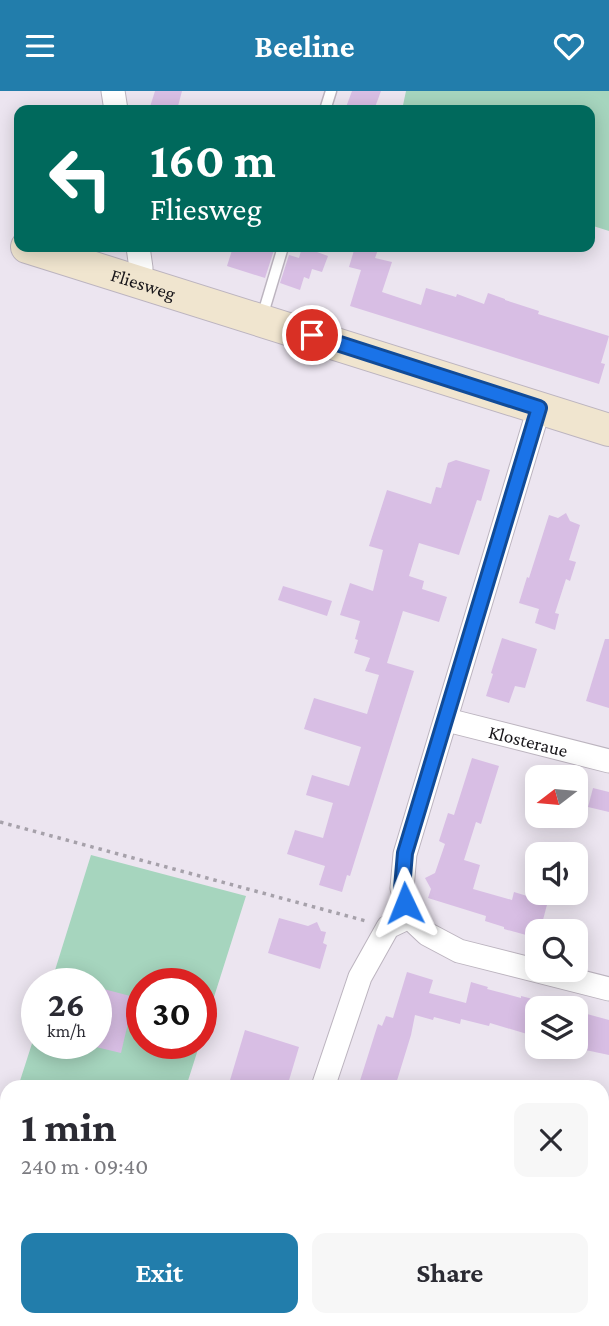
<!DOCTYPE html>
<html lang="en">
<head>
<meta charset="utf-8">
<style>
  body { margin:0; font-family:"Crimson Pro",serif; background:#f7f7f7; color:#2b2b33; height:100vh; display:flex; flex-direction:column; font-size:26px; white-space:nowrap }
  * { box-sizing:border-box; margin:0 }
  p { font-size:23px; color:#7c7c81 }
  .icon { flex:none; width:38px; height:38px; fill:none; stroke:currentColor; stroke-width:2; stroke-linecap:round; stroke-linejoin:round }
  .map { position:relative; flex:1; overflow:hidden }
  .panel { position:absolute; left:0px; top:989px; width:609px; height:247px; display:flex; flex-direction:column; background:#fff; border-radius:21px 21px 0 0; box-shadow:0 4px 18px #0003 }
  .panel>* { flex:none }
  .banner { position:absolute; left:14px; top:14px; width:581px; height:147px; border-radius:14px; box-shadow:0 4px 18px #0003; background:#00695c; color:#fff; overflow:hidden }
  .needle { width:46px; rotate:254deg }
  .controls { position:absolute; left:525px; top:674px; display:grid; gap:14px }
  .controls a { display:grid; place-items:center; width:63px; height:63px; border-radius:14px; background:#fff; box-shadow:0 4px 18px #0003; font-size:35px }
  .speed { position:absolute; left:21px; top:877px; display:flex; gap:14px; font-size:35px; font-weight:700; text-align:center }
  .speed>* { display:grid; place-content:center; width:91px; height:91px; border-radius:50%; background:#fff; box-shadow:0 4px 18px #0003; line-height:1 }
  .speed small { font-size:18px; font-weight:400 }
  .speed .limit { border:10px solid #d22; background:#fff; color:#111 }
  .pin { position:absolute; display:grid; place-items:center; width:60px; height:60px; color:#fff; margin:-30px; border:4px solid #fff; border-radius:50%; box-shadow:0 2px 7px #0007 }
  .me { position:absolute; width:77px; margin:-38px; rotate:358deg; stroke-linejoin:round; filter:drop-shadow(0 0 5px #0008) }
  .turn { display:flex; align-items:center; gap:24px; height:147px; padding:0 21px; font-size:32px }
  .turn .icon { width:91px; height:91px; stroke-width:2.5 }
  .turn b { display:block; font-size:49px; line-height:60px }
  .round { display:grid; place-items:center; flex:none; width:74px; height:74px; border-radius:14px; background:#f7f7f7 }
  .overview { display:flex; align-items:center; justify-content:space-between; height:119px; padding:0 21px }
  h1 { font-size:42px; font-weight:700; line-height:52px }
  .primary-button { display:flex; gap:14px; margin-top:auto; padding:14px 21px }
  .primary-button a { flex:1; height:80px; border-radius:14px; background:#227dab; color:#fff; font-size:28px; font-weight:700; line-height:80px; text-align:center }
  .primary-button a+a { background:#f7f7f7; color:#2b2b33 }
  header { display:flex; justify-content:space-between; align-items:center; height:91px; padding:0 21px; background:#227dab; color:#fff; font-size:32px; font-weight:700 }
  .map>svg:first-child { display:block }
</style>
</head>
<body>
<header><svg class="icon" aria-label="menu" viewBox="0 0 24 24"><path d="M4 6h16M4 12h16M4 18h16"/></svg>Beeline<svg class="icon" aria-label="heart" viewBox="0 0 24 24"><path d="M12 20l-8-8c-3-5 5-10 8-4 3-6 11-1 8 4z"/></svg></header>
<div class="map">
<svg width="609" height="1235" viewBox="0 0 609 1235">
  <rect width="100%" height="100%" fill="#ece5f0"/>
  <g fill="#a6d5be">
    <polygon points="406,0 609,0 609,140 590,134 590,19 402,19"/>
    <polygon points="91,764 246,805 201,947 201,892 142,892 142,952 200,952 186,996 18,996 37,937 37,952 96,952 96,892 51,892"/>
    <polygon points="7,1031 7,1228 114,1229 111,1235 0,1235 0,1053"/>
  </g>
  <g fill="#d8bee4">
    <polygon points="155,0 182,0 177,19 149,19"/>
    <polygon points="352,0 381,0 374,19 345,19"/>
    <polygon points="233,156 266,156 274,159 265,187 227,175"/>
    <polygon points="302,156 319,156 317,161 328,165 322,181 312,178 309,188 304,186 300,199 280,192 289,164 299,167"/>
    <polygon points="355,156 379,156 375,167 392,171 382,201 421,214 426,197 456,206 457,203 484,213 488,202 505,208 505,209 539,220 538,223 609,245 601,272 605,273 599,293 350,215 361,179 349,176"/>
    <polygon points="456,369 490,379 481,410 477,409 459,464 419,452 409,485 424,490 422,498 447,506 439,531 403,520 387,572 414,580 350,785 347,784 342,801 319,794 325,775 287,763 295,739 323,747 333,712 306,704 312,684 349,695 361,656 304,638 314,607 367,623 379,584 365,580 370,567 354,562 358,549 355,548 360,530 340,524 350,492 373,500 383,459 369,455 387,399 431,413 436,396 441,397 448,372"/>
    <polygon points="566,422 570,430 580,434 569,469 576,471 570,490 566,488 555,522 559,523 555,539 535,532 539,518 519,512 527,486 529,487 549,424 558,427"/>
    <polygon points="283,495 332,510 327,525 278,509"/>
    <polygon points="502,547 537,558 525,597 515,595 509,612 486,605 493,583 491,582"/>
    <polygon points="605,548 609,548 609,617 586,610"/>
    <polygon points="472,667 499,675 481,733 476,731 464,769 480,774 473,798 512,809 514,801 527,805 535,801 539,808 548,810 540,840 537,840 537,847 504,838 504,836 485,830 486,825 428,807 431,798 425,787 435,782 445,753 439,750 448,722 454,724"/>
    <polygon points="593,697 609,701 609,721 588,716"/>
    <polygon points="279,827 308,835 317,831 321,840 326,841 323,852 327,854 320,878 268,862"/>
    <polygon points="407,881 433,889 429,902 466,912 471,891 488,896 487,898 521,907 521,905 537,909 537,946 490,932 489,935 461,928 460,933 434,926 433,929 415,924 411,944 395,996 358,996 378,933 382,935 386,925 393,927"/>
    <polygon points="96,896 134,906 121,962 96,956"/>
    <polygon points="576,920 609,929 609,964 576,957"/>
    <polygon points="245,939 299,956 287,996 228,996"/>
  </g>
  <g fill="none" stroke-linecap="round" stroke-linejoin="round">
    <defs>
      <g id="service">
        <polyline points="325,19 331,0"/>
        <polyline points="262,226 283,156"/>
      </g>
      <g id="minor">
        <polyline points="113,0 116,19"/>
        <polyline points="137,190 141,177 138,156"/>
        <path id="s1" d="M447 629 609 670"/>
        <polyline points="409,826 402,797 405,763 539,317"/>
        <polyline points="409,826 427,843 459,860 609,898"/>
        <polyline points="323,996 360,886 388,836 409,826"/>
        <polyline points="602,1120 605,1121 602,1133"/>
        <polyline points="257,1235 258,1228"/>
        <polyline points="573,1235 575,1228"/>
      </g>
      <g id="secondary">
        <path id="s2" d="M27 156 609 339"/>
      </g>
    </defs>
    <use href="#service" stroke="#bcb4bf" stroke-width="13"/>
    <use href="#minor" stroke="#bcb4bf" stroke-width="25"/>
    <use href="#secondary" stroke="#bcb4bf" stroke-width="34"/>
    <polyline stroke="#a6a1aa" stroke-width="3.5" stroke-dasharray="3.5 5" stroke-linecap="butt" points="0,731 366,830"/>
    <use href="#service" stroke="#fff" stroke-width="10"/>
    <use href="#minor" stroke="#fff" stroke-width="23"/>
    <use href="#secondary" stroke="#f0e5cf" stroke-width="32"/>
  </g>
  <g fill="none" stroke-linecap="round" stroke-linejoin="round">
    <defs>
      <polyline id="route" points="312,244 539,317 405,762 402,797 405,812"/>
    </defs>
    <use href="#route" stroke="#114b97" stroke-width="18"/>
    <use href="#route" stroke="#1a73e8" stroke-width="12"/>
  </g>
  <g text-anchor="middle" stroke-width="7" stroke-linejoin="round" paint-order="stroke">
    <g font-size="19" fill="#18161a" stroke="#faf2fe">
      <text dy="7" stroke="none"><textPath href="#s2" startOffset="122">Fliesweg</textPath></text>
      <text dy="7" stroke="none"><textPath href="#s1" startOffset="84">Klosteraue</textPath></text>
    </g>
  </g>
</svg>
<div class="controls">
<a><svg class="needle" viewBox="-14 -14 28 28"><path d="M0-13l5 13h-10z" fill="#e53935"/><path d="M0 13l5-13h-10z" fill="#7c7c81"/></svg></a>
<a><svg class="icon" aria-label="sound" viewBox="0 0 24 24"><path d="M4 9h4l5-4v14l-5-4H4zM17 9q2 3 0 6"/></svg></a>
<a><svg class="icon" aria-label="search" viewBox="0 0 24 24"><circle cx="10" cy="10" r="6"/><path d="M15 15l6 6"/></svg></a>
<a><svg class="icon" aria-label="layers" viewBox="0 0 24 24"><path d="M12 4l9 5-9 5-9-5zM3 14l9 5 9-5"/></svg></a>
</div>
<div class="speed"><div>26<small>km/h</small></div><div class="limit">30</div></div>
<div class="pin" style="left:312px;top:244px;background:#d93025"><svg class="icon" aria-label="arrive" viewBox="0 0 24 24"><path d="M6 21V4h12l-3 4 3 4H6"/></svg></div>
<svg class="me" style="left:405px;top:812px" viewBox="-20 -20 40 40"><path d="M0-17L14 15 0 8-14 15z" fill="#1a73e8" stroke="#fff" stroke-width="4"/></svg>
<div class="banner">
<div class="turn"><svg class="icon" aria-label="left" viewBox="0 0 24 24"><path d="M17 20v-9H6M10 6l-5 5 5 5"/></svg><div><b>160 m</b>Fliesweg</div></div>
</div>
<section class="panel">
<div class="overview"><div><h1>1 min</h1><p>240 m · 09:40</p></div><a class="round"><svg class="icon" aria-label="close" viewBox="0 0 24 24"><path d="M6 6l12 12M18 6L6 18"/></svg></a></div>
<div class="primary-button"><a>Exit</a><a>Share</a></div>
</section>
</div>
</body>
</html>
